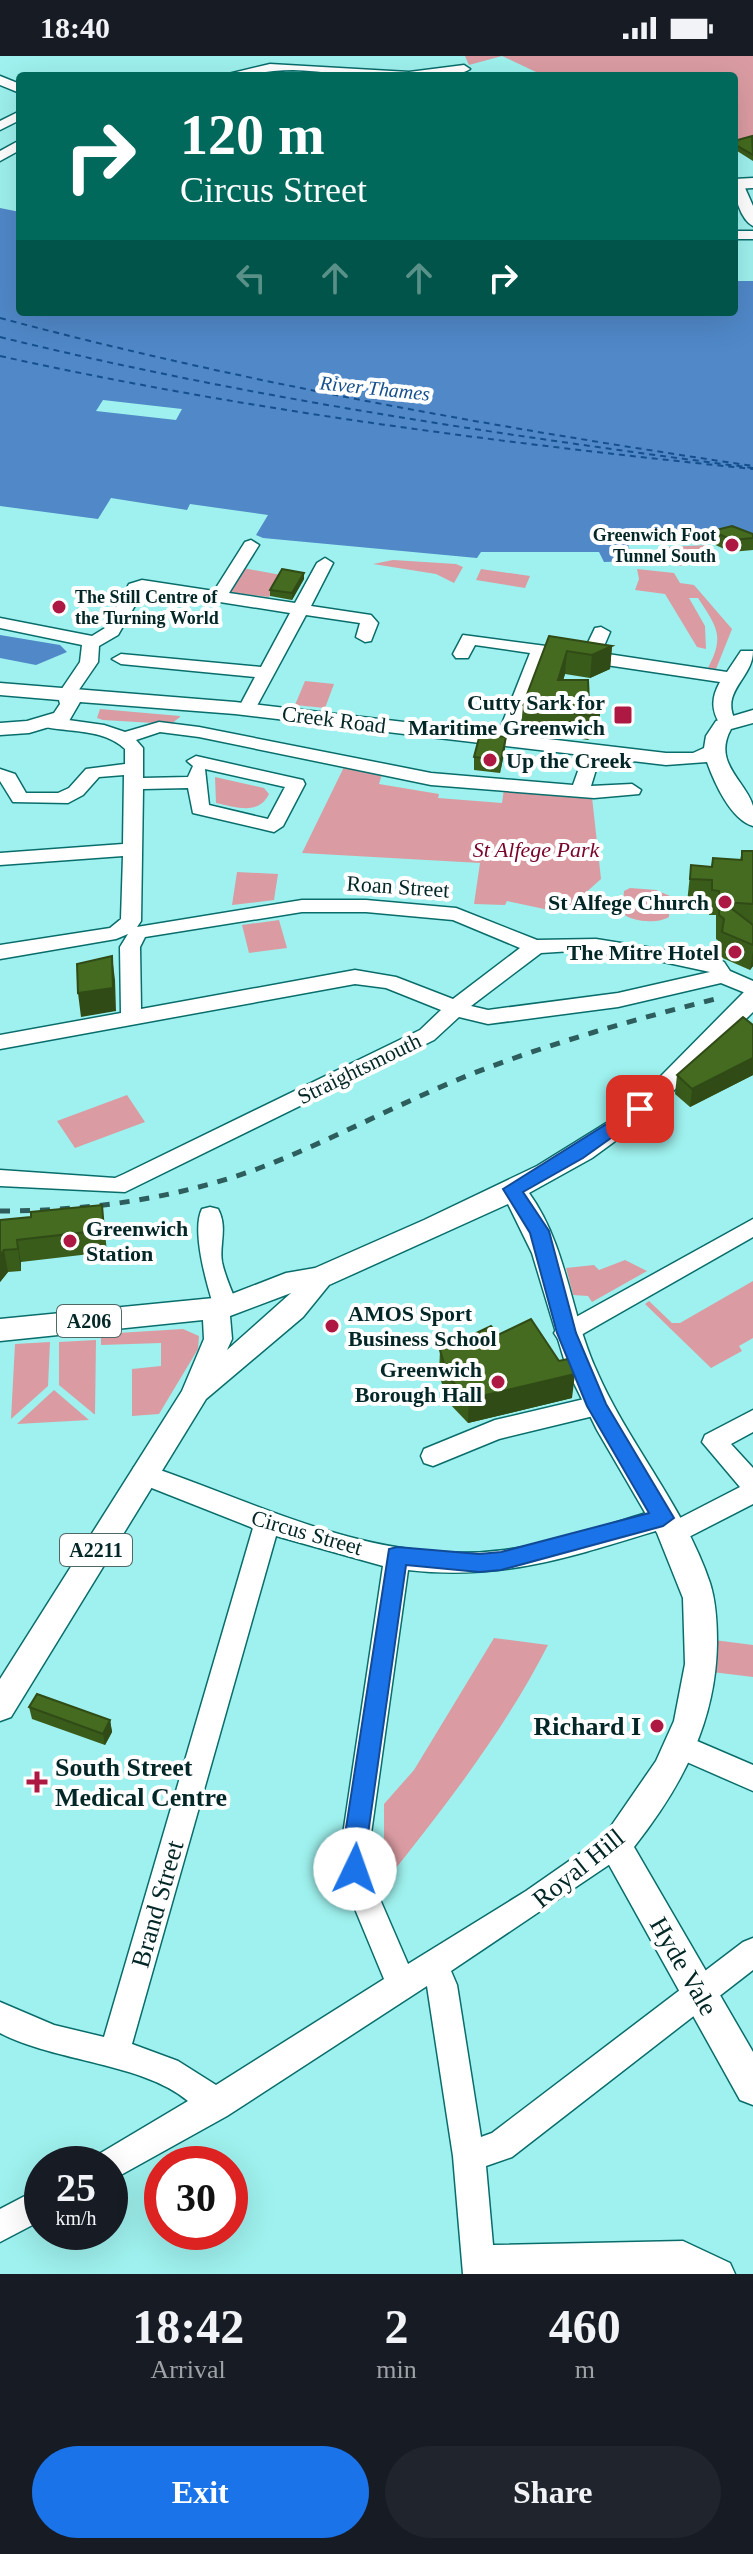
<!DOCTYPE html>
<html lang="en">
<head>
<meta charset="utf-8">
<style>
  body { margin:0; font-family:Georgia,serif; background:#20242c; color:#f1f3f6; height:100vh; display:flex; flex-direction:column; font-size:30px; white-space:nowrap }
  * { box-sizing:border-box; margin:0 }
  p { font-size:26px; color:#9ea1a6 }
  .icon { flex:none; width:44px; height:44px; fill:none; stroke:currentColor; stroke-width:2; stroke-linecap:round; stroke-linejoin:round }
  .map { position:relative; height:2218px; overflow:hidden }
  .drawer { display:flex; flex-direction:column; background:#171b24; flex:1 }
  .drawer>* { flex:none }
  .hud { position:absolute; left:16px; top:16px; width:722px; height:244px; border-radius:8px; box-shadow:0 8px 32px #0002; background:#00695c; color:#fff; overflow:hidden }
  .speed { position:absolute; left:24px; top:2090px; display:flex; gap:16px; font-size:40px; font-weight:700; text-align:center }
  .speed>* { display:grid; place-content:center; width:104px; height:104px; border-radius:50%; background:#171b24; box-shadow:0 8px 32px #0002; line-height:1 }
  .speed small { font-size:20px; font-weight:400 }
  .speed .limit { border:12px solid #d22; background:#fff; color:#111 }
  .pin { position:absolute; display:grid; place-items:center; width:68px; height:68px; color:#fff; margin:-34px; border-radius:16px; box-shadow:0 4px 12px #0006 }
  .me { position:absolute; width:88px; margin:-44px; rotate:3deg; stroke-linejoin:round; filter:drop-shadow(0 0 6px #0008) }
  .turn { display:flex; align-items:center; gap:28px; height:168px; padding:0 32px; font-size:36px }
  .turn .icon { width:104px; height:104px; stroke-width:2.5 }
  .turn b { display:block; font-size:56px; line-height:68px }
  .lanes { display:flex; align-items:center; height:76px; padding:0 32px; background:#0003; justify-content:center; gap:40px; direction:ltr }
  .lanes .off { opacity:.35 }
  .eta { display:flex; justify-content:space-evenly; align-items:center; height:136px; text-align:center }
  .eta b { font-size:48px; font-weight:700; line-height:56px }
  .cta { display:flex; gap:16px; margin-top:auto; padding:16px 32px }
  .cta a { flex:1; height:92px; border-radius:48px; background:#1a73e8; color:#fff; font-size:32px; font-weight:700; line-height:92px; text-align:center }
  .cta a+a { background:#20242c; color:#f1f3f6 }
  .status { display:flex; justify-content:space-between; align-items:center; height:56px; padding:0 40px; background:#171b24; direction:ltr }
  .status svg { height:22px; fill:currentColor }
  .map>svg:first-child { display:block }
</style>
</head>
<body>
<div class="status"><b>18:40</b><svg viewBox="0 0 49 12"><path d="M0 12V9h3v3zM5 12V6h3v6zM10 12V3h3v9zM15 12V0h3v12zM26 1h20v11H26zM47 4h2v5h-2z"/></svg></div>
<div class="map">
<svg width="753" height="2218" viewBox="0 0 753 2218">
  <rect width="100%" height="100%" fill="#9ef1ee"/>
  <g fill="#da9ca2">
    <polygon points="465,0 753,0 753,83 734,87 734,20 510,20 536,16 502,0 469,9"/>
    <polygon points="710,489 716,504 678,510 665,491"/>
    <polygon points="393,504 456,508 463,511 454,527 436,518 373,508"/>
    <polygon points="243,512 281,519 269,541 228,536"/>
    <polygon points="481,513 530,520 525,532 476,524"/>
    <path d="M637 513 674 517 680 527 694 529 732 573 716 613 708 612C725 580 717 571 698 542H689L705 570 706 593 697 591 665 538 635 534 639 523Z"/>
    <polygon points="305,625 334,628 325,652 295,649"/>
    <polygon points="100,653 180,660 180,661 171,668 103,664 97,662"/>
    <polygon points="344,711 382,718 379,728 439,738 438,742 502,747 504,733 592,741 601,823 563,857 507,845 505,849 474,848 480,807 302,797"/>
    <path d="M215 721 264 732 269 738C258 760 236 751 216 747Z"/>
    <polygon points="237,816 278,818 274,844 232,849"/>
    <path d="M630 832 656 834 670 840 669 861C658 868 631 866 622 857L624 835Z"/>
    <polygon points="279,864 287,892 249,897 242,869"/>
    <polygon points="127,1039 145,1066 75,1092 57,1065"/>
    <polygon points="625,1204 647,1215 592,1246 588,1240 573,1239 566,1212 594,1209 599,1214"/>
    <polygon points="753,1225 753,1282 739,1290 742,1295 711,1312 645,1248 649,1245 672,1267 680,1267"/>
    <polygon points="183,1273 199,1280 198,1293 159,1358 132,1360 132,1313 161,1310 161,1287 101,1289 101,1278"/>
    <polygon points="96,1284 95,1358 94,1358 59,1329 59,1286"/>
    <polygon points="50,1286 48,1330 11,1363 15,1288"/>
    <polygon points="54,1334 89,1364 17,1368"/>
    <path d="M494 1582 548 1589C504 1675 445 1751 384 1827V1748L414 1714Z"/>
    <polygon points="714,1584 753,1589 753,1621 712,1616"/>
  </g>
  <g fill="#5088c8">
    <polygon points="0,152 20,156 20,256 734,256 734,225 753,225 753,478 624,475 633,505 604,506 599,496 481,496 477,502 263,482 256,479 268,459 190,448 187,454 111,442 98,463 0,450"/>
    <polygon points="0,579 60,589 67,596 36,609 0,602"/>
  </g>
  <polygon fill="#9ef1ee" points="103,344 182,353 176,364 96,355"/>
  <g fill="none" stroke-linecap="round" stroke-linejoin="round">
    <g stroke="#16508c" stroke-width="2" stroke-dasharray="6 5" stroke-linecap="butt">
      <path d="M0 262C248 328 499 372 753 410"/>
      <path d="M0 281C248 342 500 379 753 412"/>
      <path d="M0 300C249 355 500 387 753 413"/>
    </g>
    <defs>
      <g id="minor">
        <path d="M270 8 409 16 464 9 470 13C442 32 331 15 293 14 269 14 245 20 220 20Z"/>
        <polygon points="20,55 20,64 0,74 0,65"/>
        <polygon points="20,84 20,94 0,105 0,95"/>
        <path d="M734 125H742L753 150V170C740 163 734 139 734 125Z"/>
        <rect x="734" y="175" width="19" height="8"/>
        <polygon points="251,484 259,489 229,537 295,547 317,507 325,502 333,507 311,550 371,559 378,567 371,585 365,586 356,581 360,567 306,559 253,657 247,658 238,653 255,621 121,608 112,603 121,598 261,611 290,557 144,534 118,579 99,590 98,606 74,641 68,642 59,637 80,606 82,589 0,572 0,562 92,580 105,572 129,528 142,524 214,535 245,486"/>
        <path d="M601 571 610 576 601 597 727 616 741 595H753C753 623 719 635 736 666L733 670H721C711 654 711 642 720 626L546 600 514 683 505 688 499 687 496 683 530 597 475 589 468 602H456L453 598 463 579 584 595 595 572Z"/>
        <path d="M47 661 104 669 125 676 159 666 199 671 431 717 573 729 587 690H599L602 694 591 730 632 728 641 734 639 738 594 742 431 729 199 681 160 676 136 684 143 692V722L188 721 193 710 187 705 196 700 303 724 305 728 283 770 274 776 193 757 188 732 143 733 141 865 137 871 302 844H366L456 852 537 884 596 883 715 902 724 906 730 915 753 925V940L721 927 618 951 488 968 459 961 434 984 125 1136 0 1130V1114L115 1122 124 1118 420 974 441 954 386 932 355 928 0 993V979L121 957 120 891 128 878 116 883 0 903V889L110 872 121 863 123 800 0 809V797L123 788 124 719 99 721 83 739 68 747 13 746 0 725V713L15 718 26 737H58L69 732 86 713 125 708V693C103 672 69 677 41 670L38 666ZM205 713 285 731 268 763 209 749ZM302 856H366L453 864 520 892 453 943 396 921 355 914 141 953 140 891 145 881ZM572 895 645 902 710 916 618 937 488 954 471 950 541 897Z"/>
        <path d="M210 1151 218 1153C228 1171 219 1189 222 1206 225 1221 233 1237 238 1251L234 1257H218L214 1251C207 1229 191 1174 202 1153Z"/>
        <polygon points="753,1163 753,1181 574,1283 558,1283 554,1277 558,1271"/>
        <polygon points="597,1340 606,1343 609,1350 606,1357 499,1383 433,1410 424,1407 421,1400 424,1393 495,1364"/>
        <path d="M753 1354V1376L731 1388 753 1412V1448L681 1485 672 1489 663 1485 659 1478 662 1473C574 1500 502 1525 408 1514L370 1785 379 1841 408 1908 526 1835 605 1780 615 1776 625 1780 629 1789 625 1798 451 1915 457 1929 481 2081 492 2077 743 1886 753 1882V1914L512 2101 486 2110 493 2189 683 2185 730 2207 735 2218H463L453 2100 427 1930 227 2060 110 2125V2108H95L99 2098 188 2045C143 2007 56 2006 0 1977V1946L54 1969 104 1981 253 1472 134 1425 131 1418 134 1411 143 1408C261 1448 376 1511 505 1494 559 1487 611 1467 663 1452L672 1455 674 1465 740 1431 702 1386 705 1379ZM276 1480 383 1510 342 1785 350 1841 384 1923 216 2029 178 2005 132 1988Z"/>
        <polygon points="683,1679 753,1709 753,1735 673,1700 669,1691 673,1682"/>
        <polygon points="42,2131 42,2164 0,2186 0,2153"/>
      </g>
      <g id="major">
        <polygon points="0,20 20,28 20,37 0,29"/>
        <polygon points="753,122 753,132 734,133 734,123"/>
        <path d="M0 627 235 646 666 697H693L704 692 706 680 716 665 753 654V667L731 673C712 707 746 725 753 750 753 756 753 764 753 770 731 764 714 726 707 706L666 709 235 658 80 646 69 665 29 677 0 679V667L27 665 54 657 60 648 59 644 0 639Z"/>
        <path d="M753 934V956L644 1064 592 1102 529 1137C568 1191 570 1259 598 1318 630 1390 685 1452 710 1527 716 1546 717 1567 717 1587 716 1666 682 1730 634 1791L753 1996V2049L740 2044 598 1789 656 1705 674 1665 685 1608 683 1542 657 1477 597 1374 567 1313 532 1197 508 1148 329 1229 303 1261 206 1343 11 1661 0 1665V1623L182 1335 204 1283 203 1264 0 1285V1263L224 1241 286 1217 315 1212 424 1164 537 1110 608 1066 661 1020 744 936ZM291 1237 227 1294 232 1283 230 1260Z"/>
      </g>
    </defs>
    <use href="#minor" stroke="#096d6b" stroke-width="3"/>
    <use href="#major" stroke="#096d6b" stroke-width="3"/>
    <use href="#minor" fill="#fff" fill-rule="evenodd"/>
    <use href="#major" fill="#fff" fill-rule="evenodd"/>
    <path stroke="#2d5e5d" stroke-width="5" stroke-dasharray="10 10" stroke-linecap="butt" d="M0 1155C88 1155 174 1143 257 1113 331 1085 401 1046 474 1017 554 986 636 963 719 942"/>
  </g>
  <g fill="#3a5c1b">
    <polygon points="753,80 753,105 734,93 734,85"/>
    <polygon points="712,475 753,478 753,494 731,496 711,487"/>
    <polygon points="304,517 304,523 292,544 270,540 270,534"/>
    <polygon points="549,580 612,590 610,613 590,622 565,618 563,624 589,646 601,646 599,670 588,684 521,673 523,649"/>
    <polygon points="505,693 500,717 474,714 474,701"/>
    <polygon points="742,795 753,795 753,910 750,914 718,900 720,886 716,883 716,859 709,859 709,849 687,847 691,809 711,811 713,802 740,804"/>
    <polygon points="753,969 753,1019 690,1051 675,1038 677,1019"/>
    <polygon points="102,1149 107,1196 21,1206 21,1215 8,1216 0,1226 0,1164 31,1161"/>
    <polygon points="498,1279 572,1342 468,1367 447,1345 439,1318 440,1294"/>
    <polygon points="29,1651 110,1664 112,1676 105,1689 32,1663"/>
  </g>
  <g fill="#304b16">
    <polygon points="304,517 304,523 292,544 292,537"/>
    <polygon points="612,590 610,613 590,622 592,599"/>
    <polygon points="567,595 565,618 556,648 558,624"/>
    <polygon points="601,646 599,670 588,684 590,660"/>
    <polygon points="506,681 505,693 500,717 501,704"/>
    <polygon points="753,894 753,910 750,914"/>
    <polygon points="112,900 115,924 116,955 81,961 78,937"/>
    <polygon points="753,1002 753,1019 690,1051 692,1033"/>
    <polygon points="17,1184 21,1206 21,1215 18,1193"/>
    <polygon points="4,1194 8,1216 0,1226 0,1199"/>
    <polygon points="575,1318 572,1342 468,1367 469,1343"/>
    <polygon points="110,1664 112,1676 105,1689 103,1678"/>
  </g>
  <g fill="#446b1f" stroke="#304b16" stroke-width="2">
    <polygon points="752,80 753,99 734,88 734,85"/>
    <polygon points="732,470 753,478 753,482 732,484 712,475"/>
    <polygon points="282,513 304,517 292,537 270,534"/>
    <polygon points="549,580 612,590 592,599 567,595 558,624 588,624 589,646 601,646 590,660 523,649"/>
    <polygon points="480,678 506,681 501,704 474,701"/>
    <polygon points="742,795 753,795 753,848 723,846 753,869 753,889 722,876 724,863 719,859 719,835 712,834 712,824 690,823 691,809 712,811 713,802 742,804"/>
    <polygon points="112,900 113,932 78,937 77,908"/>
    <polygon points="743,961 753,969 753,1002 692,1033 677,1019"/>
    <polygon points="102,1149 104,1174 17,1184 18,1193 4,1194 0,1199 0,1164 31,1161 31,1156"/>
    <polygon points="531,1263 559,1305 568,1303 575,1318 469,1343 448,1321 440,1294 491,1270 498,1279"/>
    <polygon points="37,1638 110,1664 103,1678 29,1651"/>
  </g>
  <polygon fill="#1a73e8" stroke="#114b97" stroke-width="2" points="640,1047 649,1053 646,1057 583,1102 523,1136 549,1175 576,1277 606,1348 674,1462 663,1470 501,1514 479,1516 406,1509 367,1785 364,1820 355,1824 347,1820 344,1785 389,1493 397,1491 479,1498 501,1496 649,1457 587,1350 557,1277 530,1177 503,1133"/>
  <g fill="#ad1942" stroke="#fff" stroke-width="3">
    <circle cx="732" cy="489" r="8"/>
    <circle cx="59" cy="551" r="8"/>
    <rect x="613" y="649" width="20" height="20" rx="4"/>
    <circle cx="490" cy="704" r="8"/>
    <circle cx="725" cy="846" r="8"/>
    <circle cx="735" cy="896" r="8"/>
    <circle cx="70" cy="1185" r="8"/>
    <circle cx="332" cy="1270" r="8"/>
    <circle cx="498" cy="1326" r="8"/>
    <circle cx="657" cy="1670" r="8"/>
    <path d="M33 1714h8v8h8v8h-8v8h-8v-8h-8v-8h8z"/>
  </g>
  <g text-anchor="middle" stroke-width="8" stroke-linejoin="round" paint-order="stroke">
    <g font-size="18" font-weight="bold" fill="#032727" stroke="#fff" text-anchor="end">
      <text x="716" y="485">Greenwich Foot<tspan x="716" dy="21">Tunnel South</tspan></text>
      <text x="75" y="547" text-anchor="start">The Still Centre of<tspan x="75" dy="21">the Turning World</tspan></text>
    </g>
    <g font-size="20" font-style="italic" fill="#16508c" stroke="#fff">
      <text transform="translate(375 332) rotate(6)" y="7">River Thames</text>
    </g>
    <g fill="#fff" stroke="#4f6868" stroke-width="2">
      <rect x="57" y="1249" width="64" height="32" rx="6"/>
      <rect x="60" y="1478" width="72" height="32" rx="6"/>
    </g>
    <g font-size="20" font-weight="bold" fill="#032727">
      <text x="89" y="1272">A206</text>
      <text x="96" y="1501">A2211</text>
    </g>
    <g font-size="22" font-weight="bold" fill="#032727" stroke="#fff" text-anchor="end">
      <text x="605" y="654">Cutty Sark for<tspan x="605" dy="25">Maritime Greenwich</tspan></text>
      <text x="506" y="712" text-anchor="start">Up the Creek</text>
      <text x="709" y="854">St Alfege Church</text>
      <text x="719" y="904">The Mitre Hotel</text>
      <text x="86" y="1180" text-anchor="start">Greenwich<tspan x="86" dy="25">Station</tspan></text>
      <text x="348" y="1265" text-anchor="start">AMOS Sport<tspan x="348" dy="25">Business School</tspan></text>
      <text x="482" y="1321">Greenwich<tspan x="482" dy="25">Borough Hall</tspan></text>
    </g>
    <g font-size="22" fill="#032727" stroke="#fff">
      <text transform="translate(334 663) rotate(7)" y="8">Creek Road</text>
      <text transform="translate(398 830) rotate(4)" y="8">Roan Street</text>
      <text transform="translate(359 1012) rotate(-26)" y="8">Straightsmouth</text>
      <text transform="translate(307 1476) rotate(16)" y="8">Circus Street</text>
    </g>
    <g font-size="22" font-style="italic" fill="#780429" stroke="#fff">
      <text x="536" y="801">St Alfege Park</text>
    </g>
    <g font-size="26" font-weight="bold" fill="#032727" stroke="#fff" text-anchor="end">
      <text x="641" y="1679">Richard I</text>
      <text x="55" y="1720" text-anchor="start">South Street<tspan x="55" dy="30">Medical Centre</tspan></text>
    </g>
    <g font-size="26" fill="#032727" stroke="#fff">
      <text transform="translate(578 1812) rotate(-39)" y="9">Royal Hill</text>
      <text transform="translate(157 1848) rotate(-74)" y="9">Brand Street</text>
      <text transform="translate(684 1910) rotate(60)" y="9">Hyde Vale</text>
    </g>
  </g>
</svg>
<div class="speed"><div>25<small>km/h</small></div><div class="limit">30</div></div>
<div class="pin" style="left:640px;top:1053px;background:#d93025"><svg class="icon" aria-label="arrive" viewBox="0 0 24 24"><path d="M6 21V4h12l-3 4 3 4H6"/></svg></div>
<svg class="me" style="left:355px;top:1813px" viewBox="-20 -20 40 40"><circle r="19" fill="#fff"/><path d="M0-13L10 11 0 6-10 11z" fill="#1a73e8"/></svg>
<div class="hud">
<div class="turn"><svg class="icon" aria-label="right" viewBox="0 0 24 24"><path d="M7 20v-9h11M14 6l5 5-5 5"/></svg><div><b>120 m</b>Circus Street</div></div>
<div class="lanes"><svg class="icon off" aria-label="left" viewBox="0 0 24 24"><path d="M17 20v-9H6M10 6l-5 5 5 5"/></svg><svg class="icon off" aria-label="ahead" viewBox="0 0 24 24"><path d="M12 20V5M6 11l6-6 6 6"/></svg><svg class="icon off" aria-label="ahead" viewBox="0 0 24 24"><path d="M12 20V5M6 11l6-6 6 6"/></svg><svg class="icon" aria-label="right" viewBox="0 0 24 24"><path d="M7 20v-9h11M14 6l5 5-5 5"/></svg></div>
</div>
</div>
<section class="drawer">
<div class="eta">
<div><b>18:42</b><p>Arrival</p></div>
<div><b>2</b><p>min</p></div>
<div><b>460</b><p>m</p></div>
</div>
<div class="cta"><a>Exit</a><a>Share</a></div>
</section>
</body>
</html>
